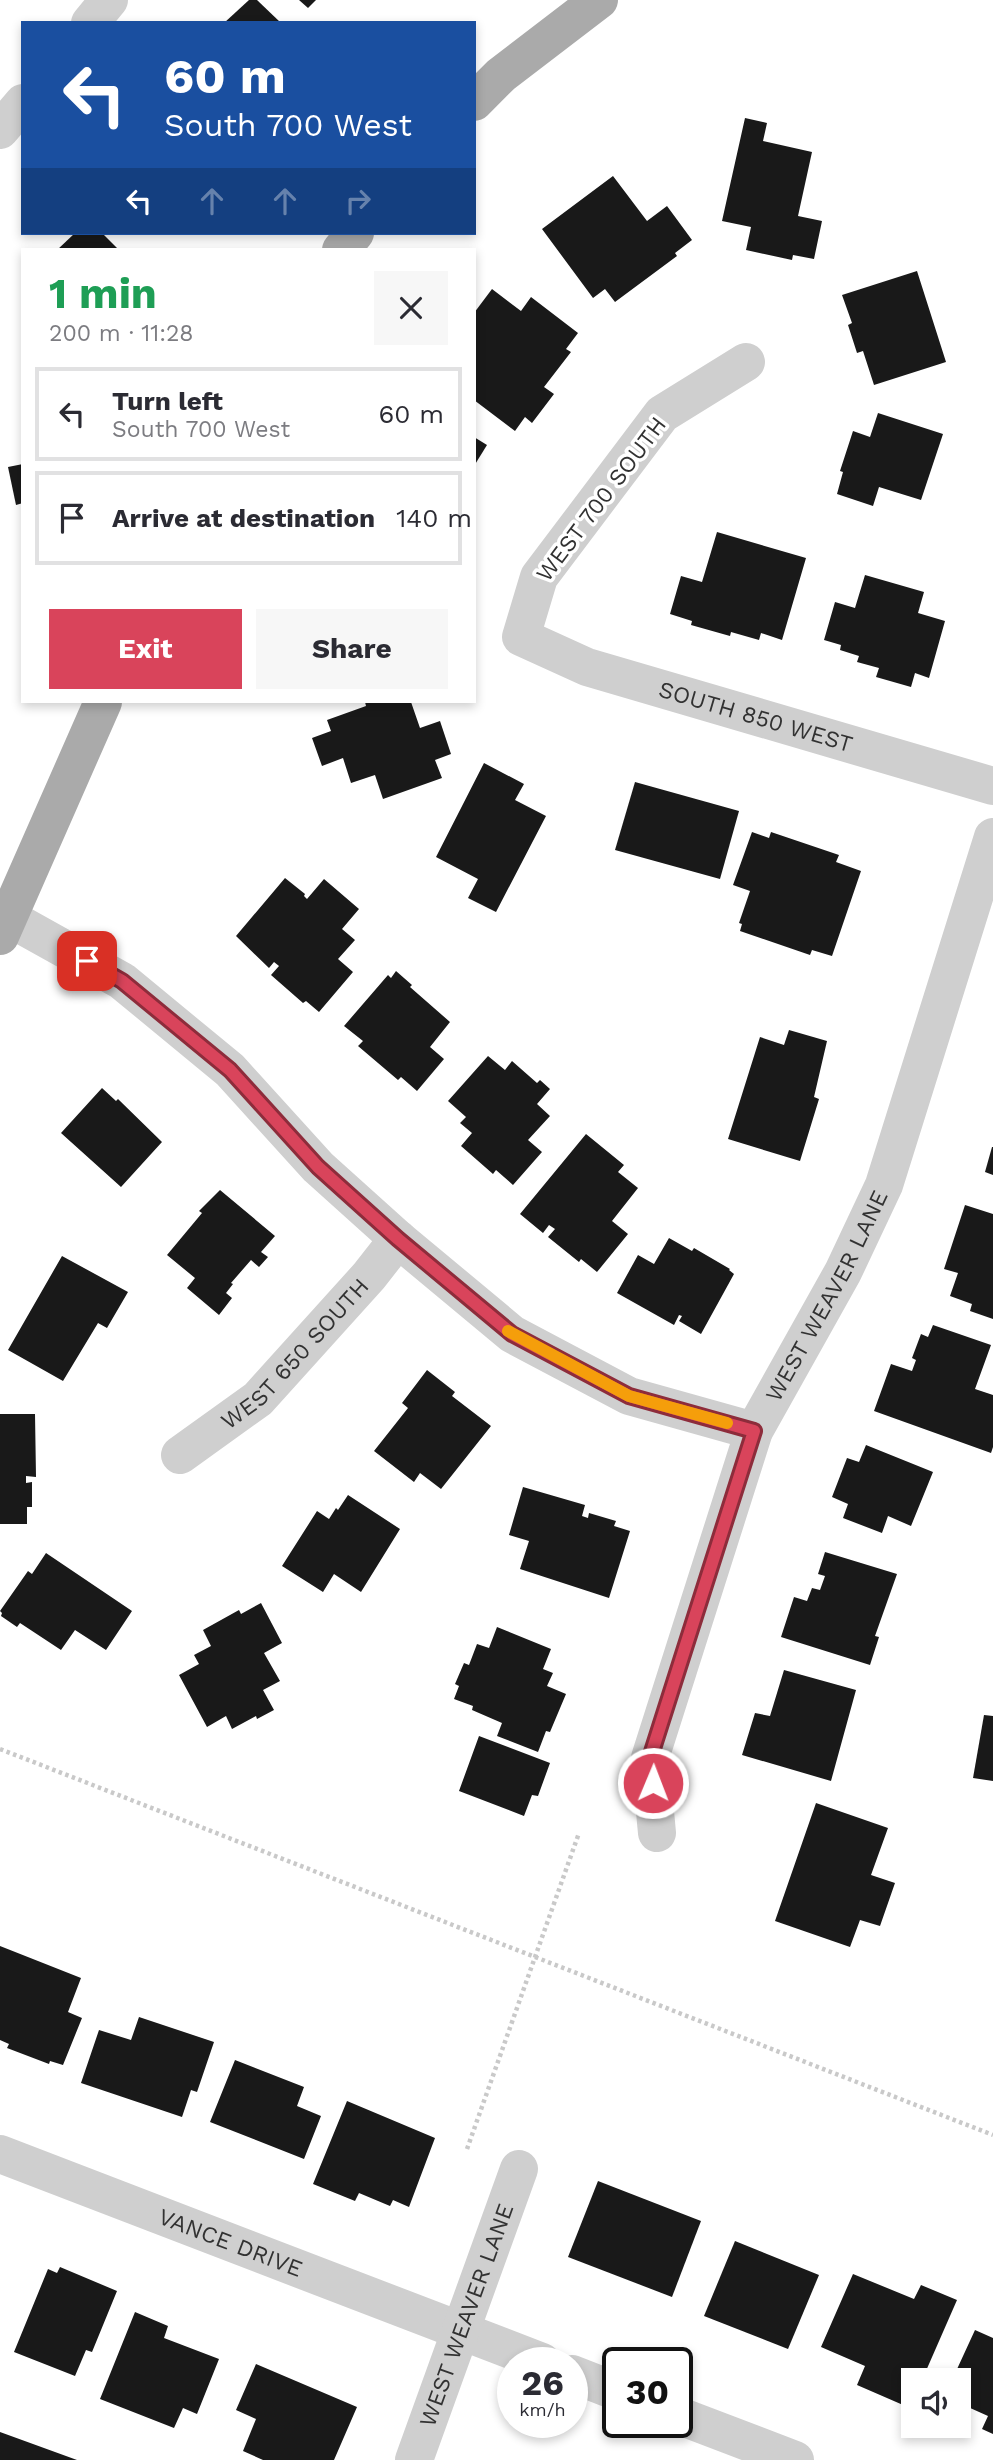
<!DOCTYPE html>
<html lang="en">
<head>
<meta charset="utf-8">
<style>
  body { margin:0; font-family:"Work Sans",sans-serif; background:#f7f7f7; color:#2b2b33; height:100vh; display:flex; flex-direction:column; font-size:26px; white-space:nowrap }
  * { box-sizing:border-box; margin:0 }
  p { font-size:23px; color:#7c7c81 }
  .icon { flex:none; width:38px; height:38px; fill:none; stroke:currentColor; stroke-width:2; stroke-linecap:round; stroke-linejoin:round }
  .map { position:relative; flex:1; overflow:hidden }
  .sheet { position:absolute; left:21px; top:248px; width:455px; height:455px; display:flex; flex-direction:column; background:#fff; border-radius:0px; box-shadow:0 4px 10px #0003 }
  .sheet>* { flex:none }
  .guide { position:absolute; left:21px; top:21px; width:455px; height:214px; border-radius:0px; box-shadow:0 4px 10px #0003; background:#1a4fa0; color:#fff; overflow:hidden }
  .controls { position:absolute; left:901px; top:2368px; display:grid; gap:14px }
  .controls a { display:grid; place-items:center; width:70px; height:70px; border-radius:0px; background:#fff; box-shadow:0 4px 10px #0003; font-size:35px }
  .speed { position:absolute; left:497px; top:2347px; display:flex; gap:14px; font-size:35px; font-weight:700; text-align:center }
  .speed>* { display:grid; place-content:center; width:91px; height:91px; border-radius:50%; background:#fff; box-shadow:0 4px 10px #0003; line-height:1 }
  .speed small { font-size:18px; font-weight:400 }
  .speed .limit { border:4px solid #111; border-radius:10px; background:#fff; color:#111 }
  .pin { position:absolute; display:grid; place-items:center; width:60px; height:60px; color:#fff; margin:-30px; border-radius:14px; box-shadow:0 4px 10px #0006 }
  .me { position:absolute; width:77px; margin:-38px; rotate:1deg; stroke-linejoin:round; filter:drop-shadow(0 0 5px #0008) }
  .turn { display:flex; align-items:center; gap:24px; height:147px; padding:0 28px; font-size:32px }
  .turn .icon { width:91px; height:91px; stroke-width:2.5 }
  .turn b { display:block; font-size:49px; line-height:60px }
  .lanes { display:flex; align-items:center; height:66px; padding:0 28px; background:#0003; justify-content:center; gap:35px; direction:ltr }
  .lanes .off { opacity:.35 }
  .round { display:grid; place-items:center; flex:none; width:74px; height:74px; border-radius:0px; background:#f7f7f7 }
  .summary { display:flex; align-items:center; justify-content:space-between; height:119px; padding:0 28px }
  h1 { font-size:42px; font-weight:700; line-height:52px; color:#1e9e55 }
  .primary-button { display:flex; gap:14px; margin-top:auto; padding:14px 28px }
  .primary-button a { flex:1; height:80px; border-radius:0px; background:#d9445b; color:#fff; font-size:28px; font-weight:700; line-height:80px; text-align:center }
  .primary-button a+a { background:#f7f7f7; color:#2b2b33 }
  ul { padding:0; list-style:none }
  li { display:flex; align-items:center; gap:21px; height:94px; margin:0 14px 10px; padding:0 14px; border:4px solid #e1e1e2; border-radius:0px }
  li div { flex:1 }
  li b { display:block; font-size:26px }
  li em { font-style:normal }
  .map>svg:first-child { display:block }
</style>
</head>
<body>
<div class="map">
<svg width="993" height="2460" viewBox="0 0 993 2460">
  <rect width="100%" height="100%" fill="#fff"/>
  <g fill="#191919">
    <polygon points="249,0 257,0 281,23 224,23"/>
    <polygon points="299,0 316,0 308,8"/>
    <polygon points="745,118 767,123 763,141 812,152 798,216 822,221 814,259 793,255 792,260 746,250 751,227 722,221"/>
    <polygon points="613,176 647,221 667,206 692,240 675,253 677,256 615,302 605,289 593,298 542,229"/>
    <polygon points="75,233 102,233 119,250 57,250"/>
    <polygon points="917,271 946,362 874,385 863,351 857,353 848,325 852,323 842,295"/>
    <polygon points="492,289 521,311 531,297 578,333 566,349 571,352 544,387 554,394 532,423 525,417 515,431 474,400 474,313"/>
    <polygon points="878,413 943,434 921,500 879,487 873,506 837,494 843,472 840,471 853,431 870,437"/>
    <polygon points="474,437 487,445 474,466"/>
    <polygon points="23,464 23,503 16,505 8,467"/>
    <polygon points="717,532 806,558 782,640 761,633 759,640 731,632 730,636 691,625 692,621 670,614 681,576 702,582"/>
    <polygon points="865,575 924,592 918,613 945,621 929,678 915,673 911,687 876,677 879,668 857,662 859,656 840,650 841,645 824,640 835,602 855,608"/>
    <polygon points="365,702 411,702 420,728 440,721 451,754 435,760 442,778 383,799 375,775 351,783 343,758 322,766 312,738 331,731 327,720 366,706"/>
    <polygon points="484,763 524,784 515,800 546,816 496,912 468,898 478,879 436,857"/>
    <polygon points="635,782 739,811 720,879 615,850"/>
    <polygon points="752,832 769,838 771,832 839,855 836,862 861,871 832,956 812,950 810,955 740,931 742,924 739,923 750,891 733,885"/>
    <polygon points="285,878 305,894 304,896 307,899 324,879 359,909 342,929 355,940 338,959 353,972 319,1012 306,1001 303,1003 271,975 279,966 274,962 269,968 236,936"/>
    <polygon points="396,971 412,985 410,987 450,1022 430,1047 444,1059 417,1091 401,1077 398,1080 358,1046 363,1041 344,1026 388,975 391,978"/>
    <polygon points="789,1030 827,1041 814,1097 819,1099 800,1161 728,1139 760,1037 784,1045"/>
    <polygon points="488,1056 505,1070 512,1061 537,1083 540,1080 550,1089 537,1104 550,1116 528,1140 542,1152 513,1185 496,1170 493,1174 461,1146 472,1133 460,1123 466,1117 448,1101"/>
    <polygon points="102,1088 116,1101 118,1099 162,1142 121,1187 61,1133"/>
    <polygon points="586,1134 624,1165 618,1172 638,1188 612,1221 628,1234 597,1272 581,1259 579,1262 548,1237 555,1229 549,1225 543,1233 520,1214"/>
    <polygon points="992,1147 993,1147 993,1175 985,1172"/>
    <polygon points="220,1190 275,1236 261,1252 268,1257 259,1267 251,1260 231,1283 233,1284 226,1293 232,1298 219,1315 187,1288 195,1278 167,1255 202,1213 199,1211"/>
    <polygon points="965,1205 993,1214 993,1319 970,1311 972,1304 950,1296 958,1273 944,1269"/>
    <polygon points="669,1238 692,1251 694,1248 730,1269 729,1270 734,1274 701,1334 679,1321 682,1316 679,1315 674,1325 617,1293 638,1255 654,1264"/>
    <polygon points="62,1256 128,1292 107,1328 98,1323 63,1381 8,1350"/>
    <polygon points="933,1325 991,1345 975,1389 993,1395 993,1447 991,1453 874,1411 891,1364 912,1371 916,1360 912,1358 921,1334 928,1337"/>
    <polygon points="427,1370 455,1392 452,1396 491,1426 441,1489 420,1473 414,1482 374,1451 408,1408 402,1403"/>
    <polygon points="0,1414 35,1414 36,1477 26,1476 26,1483 32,1482 32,1507 27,1507 27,1524 0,1524"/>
    <polygon points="866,1445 933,1472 911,1526 888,1516 882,1533 843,1518 848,1504 832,1497 847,1458 859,1462"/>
    <polygon points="523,1487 585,1505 582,1516 588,1518 589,1513 616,1521 614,1526 630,1531 609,1598 520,1569 529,1541 509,1535"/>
    <polygon points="348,1495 400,1529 361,1592 334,1574 323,1592 282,1566 317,1511 329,1519 336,1508 338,1510"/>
    <polygon points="825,1552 897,1574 875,1636 879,1637 870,1665 781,1637 794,1597 807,1601 812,1588 820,1590 825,1576 818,1574"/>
    <polygon points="46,1553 132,1611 106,1650 75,1630 61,1650 20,1623 17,1627 1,1616 2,1613 0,1611 28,1571 32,1574"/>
    <polygon points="261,1603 282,1643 264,1653 280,1681 263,1690 274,1710 257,1719 256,1716 232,1729 226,1716 207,1727 179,1675 199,1664 194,1655 211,1646 203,1630 239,1610 241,1614"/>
    <polygon points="497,1627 551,1649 543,1669 553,1673 547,1686 566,1694 550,1732 546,1731 538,1752 497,1736 502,1723 472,1710 473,1706 454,1699 459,1686 455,1684 464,1663 469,1665 477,1644 489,1648"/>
    <polygon points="784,1670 856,1690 831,1781 742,1755 755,1713 770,1716"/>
    <polygon points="984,1715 993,1716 993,1781 973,1778"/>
    <polygon points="479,1736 550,1763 538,1796 532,1795 524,1816 459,1791"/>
    <polygon points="816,1803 888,1828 871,1875 895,1883 880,1926 860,1920 850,1947 775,1921"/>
    <polygon points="0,1946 81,1978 68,2012 82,2018 63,2065 50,2061 49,2064 7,2048 9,2044 0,2040"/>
    <polygon points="139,2017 214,2042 197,2092 191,2090 182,2117 81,2083 99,2030 131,2040"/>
    <polygon points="235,2060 304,2087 297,2106 321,2116 304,2159 210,2122"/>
    <polygon points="347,2101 435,2138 409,2207 393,2200 390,2206 359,2193 355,2201 313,2184"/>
    <polygon points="598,2181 701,2221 672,2297 568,2257"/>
    <polygon points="735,2241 819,2275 788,2349 704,2316"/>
    <polygon points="60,2267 117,2291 92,2352 86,2350 75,2376 14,2352 48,2269 57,2273"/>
    <polygon points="853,2274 914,2299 921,2285 957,2300 922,2380 914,2380 914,2401 910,2408 857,2385 865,2366 821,2347"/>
    <polygon points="135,2312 168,2326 164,2338 219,2359 197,2414 183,2408 174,2428 100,2399"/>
    <polygon points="975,2330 993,2338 993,2434 982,2429 988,2416 959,2403 959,2380 952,2380"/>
    <polygon points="256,2364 357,2407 334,2460 263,2460 243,2451 256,2419 236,2410"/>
    <polygon points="0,2432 77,2460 0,2460"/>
  </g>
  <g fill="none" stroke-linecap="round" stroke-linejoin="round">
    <g stroke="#c9c9c9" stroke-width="4.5" stroke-dasharray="3.5 3.5" stroke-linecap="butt">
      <polyline points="0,1749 993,2135"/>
      <polyline points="467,2149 579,1833"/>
    </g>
    <g stroke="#cfcfcf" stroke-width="38">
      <polyline points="90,23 109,0"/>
      <polyline points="0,130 23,103"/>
      <path id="s1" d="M746 362 662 414 539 577 521 637 587 667 993 786"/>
      <polyline points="0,913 122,981 230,1070 318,1167 398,1239 512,1334 629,1396 754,1431"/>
      <path id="s2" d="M180 1455 258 1399 369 1276 398 1239"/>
      <path id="s3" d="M657 1833 650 1758 754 1431 843 1272 884 1185 993 837"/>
      <path id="s4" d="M0 2154 542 2362"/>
      <polyline points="572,2374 618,2392"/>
      <polyline points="677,2415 795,2460"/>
      <path id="s5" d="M414 2460 519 2169"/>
    </g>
    <g stroke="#aaa" stroke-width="38">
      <polyline points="474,102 501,75 599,0"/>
      <polyline points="341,250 355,233"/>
      <polyline points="0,936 103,702"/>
    </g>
  </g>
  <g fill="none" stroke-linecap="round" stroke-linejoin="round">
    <defs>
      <polyline id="route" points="87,961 122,981 230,1070 318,1167 398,1239 512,1334 629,1396 754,1431 650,1758 653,1783"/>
    </defs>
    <use href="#route" stroke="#8d2c3b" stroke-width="18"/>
    <use href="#route" stroke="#d9445b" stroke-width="12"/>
    <polyline stroke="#f59e0b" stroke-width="12" points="508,1331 629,1396 727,1423"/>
  </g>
  <g text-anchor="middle" stroke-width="7" stroke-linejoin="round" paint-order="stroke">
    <g font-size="23" fill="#323232" stroke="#fff">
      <text transform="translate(601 499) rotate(-53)" y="8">WEST 700 SOUTH</text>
      <text dy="8" stroke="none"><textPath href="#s1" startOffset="614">SOUTH 850 WEST</textPath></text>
      <text dy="8" stroke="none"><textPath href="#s3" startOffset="572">WEST WEAVER LANE</textPath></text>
      <text dy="8" stroke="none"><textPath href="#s2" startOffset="154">WEST 650 SOUTH</textPath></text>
      <text dy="8" stroke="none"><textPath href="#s4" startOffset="247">VANCE DRIVE</textPath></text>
      <text dy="8" stroke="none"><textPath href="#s5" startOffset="154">WEST WEAVER LANE</textPath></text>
    </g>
  </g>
</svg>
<div class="controls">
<a><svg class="icon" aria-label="sound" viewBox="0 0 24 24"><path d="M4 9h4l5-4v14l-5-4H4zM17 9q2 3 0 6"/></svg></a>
</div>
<div class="speed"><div>26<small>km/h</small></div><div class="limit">30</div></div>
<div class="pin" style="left:87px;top:961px;background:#d93025"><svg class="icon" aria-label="arrive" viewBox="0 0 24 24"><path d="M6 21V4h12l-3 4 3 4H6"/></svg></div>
<svg class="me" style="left:653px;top:1783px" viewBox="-20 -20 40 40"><circle r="17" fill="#d9445b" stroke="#fff" stroke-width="3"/><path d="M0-11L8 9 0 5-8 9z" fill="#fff"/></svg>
<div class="guide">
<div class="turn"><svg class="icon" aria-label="left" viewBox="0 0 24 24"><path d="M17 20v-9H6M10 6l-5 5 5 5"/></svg><div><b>60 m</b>South 700 West</div></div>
<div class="lanes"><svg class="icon" aria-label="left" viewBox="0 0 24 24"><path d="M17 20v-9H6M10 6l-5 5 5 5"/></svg><svg class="icon off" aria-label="ahead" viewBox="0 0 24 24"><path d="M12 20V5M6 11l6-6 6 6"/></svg><svg class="icon off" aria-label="ahead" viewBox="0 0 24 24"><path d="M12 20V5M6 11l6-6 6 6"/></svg><svg class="icon off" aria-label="right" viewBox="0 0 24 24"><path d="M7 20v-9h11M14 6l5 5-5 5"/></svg></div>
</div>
<section class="sheet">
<div class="summary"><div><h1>1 min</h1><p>200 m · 11:28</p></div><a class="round"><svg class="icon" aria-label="close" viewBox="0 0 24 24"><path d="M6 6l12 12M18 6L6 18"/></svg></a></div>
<ul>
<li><svg class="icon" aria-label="left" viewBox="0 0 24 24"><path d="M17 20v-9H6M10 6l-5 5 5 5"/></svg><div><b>Turn left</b><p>South 700 West</p></div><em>60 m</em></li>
<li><svg class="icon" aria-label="arrive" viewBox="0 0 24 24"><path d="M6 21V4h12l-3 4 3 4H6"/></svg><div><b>Arrive at destination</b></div><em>140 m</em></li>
</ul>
<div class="primary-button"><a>Exit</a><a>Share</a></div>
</section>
</div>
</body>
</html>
